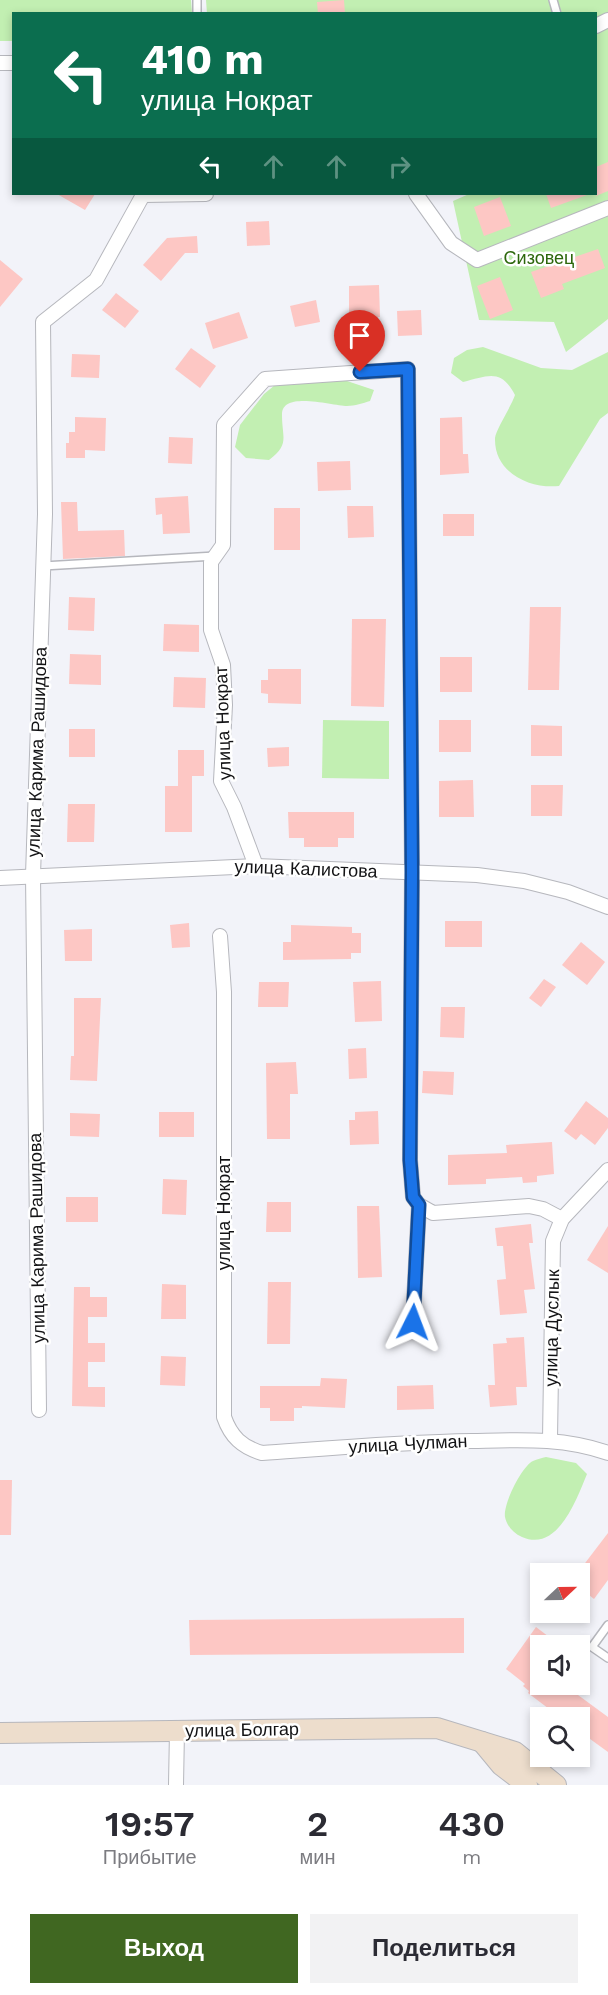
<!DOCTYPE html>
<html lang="ru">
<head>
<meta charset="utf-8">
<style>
  body { margin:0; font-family:"Work Sans",sans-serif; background:#f2f2f3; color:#2b2b33; height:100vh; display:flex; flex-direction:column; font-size:22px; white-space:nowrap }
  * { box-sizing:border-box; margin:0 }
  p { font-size:20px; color:#7c7c81 }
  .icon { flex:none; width:33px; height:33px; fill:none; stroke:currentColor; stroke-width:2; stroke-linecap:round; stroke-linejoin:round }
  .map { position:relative; height:1785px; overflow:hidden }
  .sheet { display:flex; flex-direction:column; background:#fff; flex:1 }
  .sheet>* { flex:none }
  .banner { position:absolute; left:12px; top:12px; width:585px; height:183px; border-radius:0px; box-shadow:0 3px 9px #0003; background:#0b6e4f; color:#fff; overflow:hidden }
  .needle { width:39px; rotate:68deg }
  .tools { position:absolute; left:530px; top:1563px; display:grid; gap:12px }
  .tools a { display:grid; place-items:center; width:60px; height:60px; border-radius:0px; background:#fff; box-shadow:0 3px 9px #0003; font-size:30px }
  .pin { position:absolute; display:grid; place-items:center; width:51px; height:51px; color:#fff; margin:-62px -26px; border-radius:50% 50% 50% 0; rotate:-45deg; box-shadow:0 0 6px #0007 }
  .pin .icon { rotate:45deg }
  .me { position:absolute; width:66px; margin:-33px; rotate:3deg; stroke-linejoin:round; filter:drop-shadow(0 0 4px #0008) }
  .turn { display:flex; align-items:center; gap:21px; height:126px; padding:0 30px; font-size:27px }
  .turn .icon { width:78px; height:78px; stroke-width:2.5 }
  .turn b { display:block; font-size:42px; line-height:51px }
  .lanes { display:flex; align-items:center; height:57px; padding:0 30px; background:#0003; justify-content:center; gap:30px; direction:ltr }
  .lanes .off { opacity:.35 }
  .eta { display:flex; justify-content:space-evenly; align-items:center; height:102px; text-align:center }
  .eta b { font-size:36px; font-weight:600; line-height:42px }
  .cta { display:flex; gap:12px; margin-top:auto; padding:12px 30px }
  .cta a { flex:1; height:69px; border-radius:0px; background:#406721; color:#fff; font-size:24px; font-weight:600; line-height:69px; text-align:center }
  .cta a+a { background:#f2f2f3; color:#2b2b33 }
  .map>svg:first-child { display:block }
</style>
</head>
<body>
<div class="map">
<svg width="608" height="1785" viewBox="0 0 608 1785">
  <rect width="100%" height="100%" fill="#f2f3f9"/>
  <g fill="#c2efb2">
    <polygon points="0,0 191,0 192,13 14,14 13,41 0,41"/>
    <polygon points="206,0 608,0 608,319 566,352 554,322 479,320 453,201 469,194 596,194 596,14 207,14"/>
    <path d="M483 347 541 368 572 370 608 352V413L600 419 559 486C530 489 494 473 495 438 496 429 511 407 515 395 501 368 488 376 463 382L451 373 454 358 467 350Z"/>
    <path d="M344 380 374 390 370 401C363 403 355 406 347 406 333 406 281 390 282 415 282 438 290 444 269 460L246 458 235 447 240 425 264 394 275 385Z"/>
    <polygon points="323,720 389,721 389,779 322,778"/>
    <path d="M546 1457 576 1463 587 1474C577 1498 558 1553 522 1537 513 1533 507 1526 505 1517 503 1504 522 1466 533 1461 537 1459 542 1458 546 1457Z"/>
  </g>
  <g fill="#fdc7c4">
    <polygon points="344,0 345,14 318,14 317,2"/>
    <polygon points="608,162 608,191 596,196 596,167"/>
    <polygon points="57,194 95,194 85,210"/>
    <polygon points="546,194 587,194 587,195 551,208"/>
    <polygon points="500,197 511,226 484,236 474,207"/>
    <polygon points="269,221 270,245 247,246 246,222"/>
    <polygon points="197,236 198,253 185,253 161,281 143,265 167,238"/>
    <polygon points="598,249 605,268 562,284 564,289 541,298 531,272"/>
    <polygon points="0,260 23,279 0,307"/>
    <polygon points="500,277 513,310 490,319 477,286"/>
    <polygon points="379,285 380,317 357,317 357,312 349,312 349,286"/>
    <polygon points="116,293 139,311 125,328 102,310"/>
    <polygon points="316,300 320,322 295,327 290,306"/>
    <polygon points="421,310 422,335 398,336 397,311"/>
    <polygon points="239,312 248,338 213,349 205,323"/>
    <polygon points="191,348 216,366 200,388 175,369"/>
    <polygon points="72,354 100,355 99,378 71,377"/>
    <polygon points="75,417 106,418 105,451 85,450 85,458 66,458 66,443 69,443 69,432 75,432"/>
    <polygon points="462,417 463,454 468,454 469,473 440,475 440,418"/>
    <polygon points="169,437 193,438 192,464 168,463"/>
    <polygon points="350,461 351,490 318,491 317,462"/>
    <polygon points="188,496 190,533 163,534 162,514 156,515 155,498"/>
    <polygon points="61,502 77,502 78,531 124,530 125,556 63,559"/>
    <polygon points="347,506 373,506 374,537 348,538"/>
    <rect x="274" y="508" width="26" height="42"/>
    <rect x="443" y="514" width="31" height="22"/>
    <polygon points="69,597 95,598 94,631 68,630"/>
    <polygon points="530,607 561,607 559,690 528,690"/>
    <polygon points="352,619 386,619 384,707 351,706"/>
    <polygon points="164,624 199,625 199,652 163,651"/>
    <polygon points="70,654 101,655 101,685 69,684"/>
    <rect x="440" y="657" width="32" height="35"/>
    <polygon points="268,669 301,669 301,704 268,703 268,694 261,693 261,680 268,680"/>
    <polygon points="174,677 206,678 205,708 173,707"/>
    <rect x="439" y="720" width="32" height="32"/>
    <polygon points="531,725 562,726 562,756 531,756"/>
    <rect x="69" y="729" width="26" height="28"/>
    <polygon points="289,747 289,766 268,767 267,748"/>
    <polygon points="178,750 204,750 204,776 192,776 192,832 165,832 165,786 178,786"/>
    <polygon points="473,780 474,817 439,817 439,781"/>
    <polygon points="531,785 563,785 562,816 531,816"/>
    <polygon points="68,804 95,804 94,842 67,842"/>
    <polygon points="288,812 354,812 354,838 338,838 338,847 304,847 304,838 289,838"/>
    <rect x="445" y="921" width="37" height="26"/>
    <polygon points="189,923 190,947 172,948 170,925"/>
    <polygon points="291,925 352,927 352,933 361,933 361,953 351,953 351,959 283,960 283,942 291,942"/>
    <polygon points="92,929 92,961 65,961 64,930"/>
    <polygon points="581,942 605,962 587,985 562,965"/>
    <polygon points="544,979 556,987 541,1007 529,998"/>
    <polygon points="381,981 382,1021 355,1022 353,982"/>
    <polygon points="259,982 289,982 288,1007 258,1007"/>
    <polygon points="74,998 101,998 97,1081 70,1080 71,1056 74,1056"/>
    <polygon points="441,1007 465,1007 464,1038 440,1037"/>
    <polygon points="366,1048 367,1078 349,1079 348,1049"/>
    <polygon points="296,1062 298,1094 290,1094 290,1139 267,1139 266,1063"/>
    <polygon points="423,1071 454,1072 453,1095 422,1093"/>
    <polygon points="586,1101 608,1118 608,1128 595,1145 581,1134 576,1140 564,1131"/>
    <polygon points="378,1111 379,1144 350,1145 349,1120 355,1120 355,1112"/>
    <rect x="159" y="1112" width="35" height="25"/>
    <polygon points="70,1113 100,1114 99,1137 70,1136"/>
    <polygon points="552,1142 554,1174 537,1176 537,1182 523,1183 522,1177 486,1179 486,1184 448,1185 448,1155 507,1153 506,1145"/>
    <polygon points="163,1179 187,1180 186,1215 162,1214"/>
    <rect x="66" y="1197" width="32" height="25"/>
    <polygon points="267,1202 291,1202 291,1232 266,1232"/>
    <polygon points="357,1206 379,1206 382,1277 358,1278"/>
    <polygon points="531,1224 533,1243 529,1243 535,1289 524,1290 527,1313 500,1315 497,1280 506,1279 503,1246 497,1246 495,1228"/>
    <polygon points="608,1226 608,1273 587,1260"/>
    <polygon points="268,1282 291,1282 290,1344 267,1344"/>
    <polygon points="162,1284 186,1285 186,1319 161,1319"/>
    <polygon points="74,1287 90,1287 90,1297 107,1297 107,1317 88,1317 88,1343 105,1343 105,1362 88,1362 88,1387 105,1387 105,1407 72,1406"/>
    <polygon points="524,1337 527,1387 516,1387 517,1405 490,1407 488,1385 495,1385 493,1344 507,1343 506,1338"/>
    <polygon points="161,1356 186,1357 185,1386 160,1385"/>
    <polygon points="321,1378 347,1379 345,1408 302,1406 302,1408 294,1408 294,1421 270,1421 270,1408 260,1408 260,1386 320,1386"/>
    <polygon points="433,1385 434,1409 397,1410 397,1386"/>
    <polygon points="0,1480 12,1480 11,1535 0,1535"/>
    <polygon points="608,1533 608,1580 594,1599 579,1587 579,1571"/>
    <polygon points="464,1618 464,1653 190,1655 189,1620"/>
    <polygon points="536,1627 561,1646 540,1646 540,1684 563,1684 608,1717 608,1752 579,1731 579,1718 561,1718 528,1693 529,1691 523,1686 525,1684 506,1669"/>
  </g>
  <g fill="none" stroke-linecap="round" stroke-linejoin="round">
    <defs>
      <g id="lane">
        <polyline points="197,0 197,14"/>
        <polyline points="553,0 557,14"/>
        <polyline points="43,566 215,556"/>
        <polyline points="608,1625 592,1647 608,1658"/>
      </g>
      <g id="street">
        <polyline points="596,26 608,20"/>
        <polyline points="0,63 14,63"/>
        <polyline points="416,194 451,243 477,260 608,208"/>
        <polyline points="256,866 234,807 221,781 225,705 223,665 211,630 211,562 223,545 224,425 265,379 408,369 412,872 410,1160 413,1197 419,1205 413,1321"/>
        <polyline points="0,878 256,866 477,875 524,881 568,892 608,907"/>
        <path d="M220 936 224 992V1417C231 1437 242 1447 262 1453 332 1448 402 1442 472 1441 519 1440 563 1437 608 1453"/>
        <polyline points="419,1205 433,1213 529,1206 543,1209 562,1219"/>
        <polyline points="39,1410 33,875 45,514 43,322 96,280 143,195 206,194"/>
        <polyline points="550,1439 553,1241 562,1219 608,1170"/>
        <polyline points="176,1785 177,1731"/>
      </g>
      <g id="secondary">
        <polyline points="0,1733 437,1728 515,1752 556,1785"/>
        <polyline points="482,1742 501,1765 527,1785"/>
      </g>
    </defs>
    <use href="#lane" stroke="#b6b7bd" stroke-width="10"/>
    <use href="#street" stroke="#b6b7bd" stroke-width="16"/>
    <use href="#secondary" stroke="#b6b7bd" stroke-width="22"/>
    <use href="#lane" stroke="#fff" stroke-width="7"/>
    <use href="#street" stroke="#fff" stroke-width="14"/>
    <use href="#secondary" stroke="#edddcc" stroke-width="20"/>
  </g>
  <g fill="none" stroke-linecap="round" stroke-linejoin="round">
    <defs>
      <polyline id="route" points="360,372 408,369 412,872 410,1160 413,1197 419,1205 413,1322"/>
    </defs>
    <use href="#route" stroke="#114b97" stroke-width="15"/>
    <use href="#route" stroke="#1a73e8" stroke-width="10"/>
  </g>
  <g text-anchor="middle" stroke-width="5" stroke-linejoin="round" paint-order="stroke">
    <g font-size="18" fill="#2c670b" stroke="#fff">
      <text x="539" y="264">Сизовец</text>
    </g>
    <g font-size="18" fill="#131315" stroke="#fff">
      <text transform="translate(223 723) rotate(-92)" y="6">улица Нократ</text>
      <text transform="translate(37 752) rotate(-88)" y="6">улица Карима Рашидова</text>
      <text transform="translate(306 869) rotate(2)" y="6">улица Калистова</text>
      <text transform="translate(224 1213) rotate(-90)" y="6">улица Нократ</text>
      <text transform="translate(37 1238) rotate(-91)" y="6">улица Карима Рашидова</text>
      <text transform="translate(552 1328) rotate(-89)" y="6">улица Дуслык</text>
      <text transform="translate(408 1444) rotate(-3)" y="6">улица Чулман</text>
      <text transform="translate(242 1730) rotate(-1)" y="6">улица Болгар</text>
    </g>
  </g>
</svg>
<div class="tools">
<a><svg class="needle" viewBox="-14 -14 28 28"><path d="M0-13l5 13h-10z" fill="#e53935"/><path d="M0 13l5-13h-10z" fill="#7c7c81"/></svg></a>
<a><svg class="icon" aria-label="sound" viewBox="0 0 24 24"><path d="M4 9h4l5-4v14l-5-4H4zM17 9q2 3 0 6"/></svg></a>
<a><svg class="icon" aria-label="search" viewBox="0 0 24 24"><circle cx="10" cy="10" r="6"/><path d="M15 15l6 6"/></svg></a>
</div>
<div class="pin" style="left:360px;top:372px;background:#d93025"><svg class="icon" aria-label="arrive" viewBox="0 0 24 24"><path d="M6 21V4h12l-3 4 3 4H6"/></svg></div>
<svg class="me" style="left:413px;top:1322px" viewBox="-20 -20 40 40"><path d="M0-17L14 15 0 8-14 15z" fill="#1a73e8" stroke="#fff" stroke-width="4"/></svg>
<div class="banner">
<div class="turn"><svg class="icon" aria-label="left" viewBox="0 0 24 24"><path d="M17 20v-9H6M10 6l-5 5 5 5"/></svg><div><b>410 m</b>улица Нократ</div></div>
<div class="lanes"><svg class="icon" aria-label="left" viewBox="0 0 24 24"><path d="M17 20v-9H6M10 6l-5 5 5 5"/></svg><svg class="icon off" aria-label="ahead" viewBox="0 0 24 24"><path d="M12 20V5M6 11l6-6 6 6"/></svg><svg class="icon off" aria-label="ahead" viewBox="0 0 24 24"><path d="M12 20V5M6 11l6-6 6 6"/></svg><svg class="icon off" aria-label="right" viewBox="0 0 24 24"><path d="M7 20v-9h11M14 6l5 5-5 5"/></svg></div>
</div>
</div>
<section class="sheet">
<div class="eta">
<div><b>19:57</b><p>Прибытие</p></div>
<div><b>2</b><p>мин</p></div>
<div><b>430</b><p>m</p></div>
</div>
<div class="cta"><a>Выход</a><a>Поделиться</a></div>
</section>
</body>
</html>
